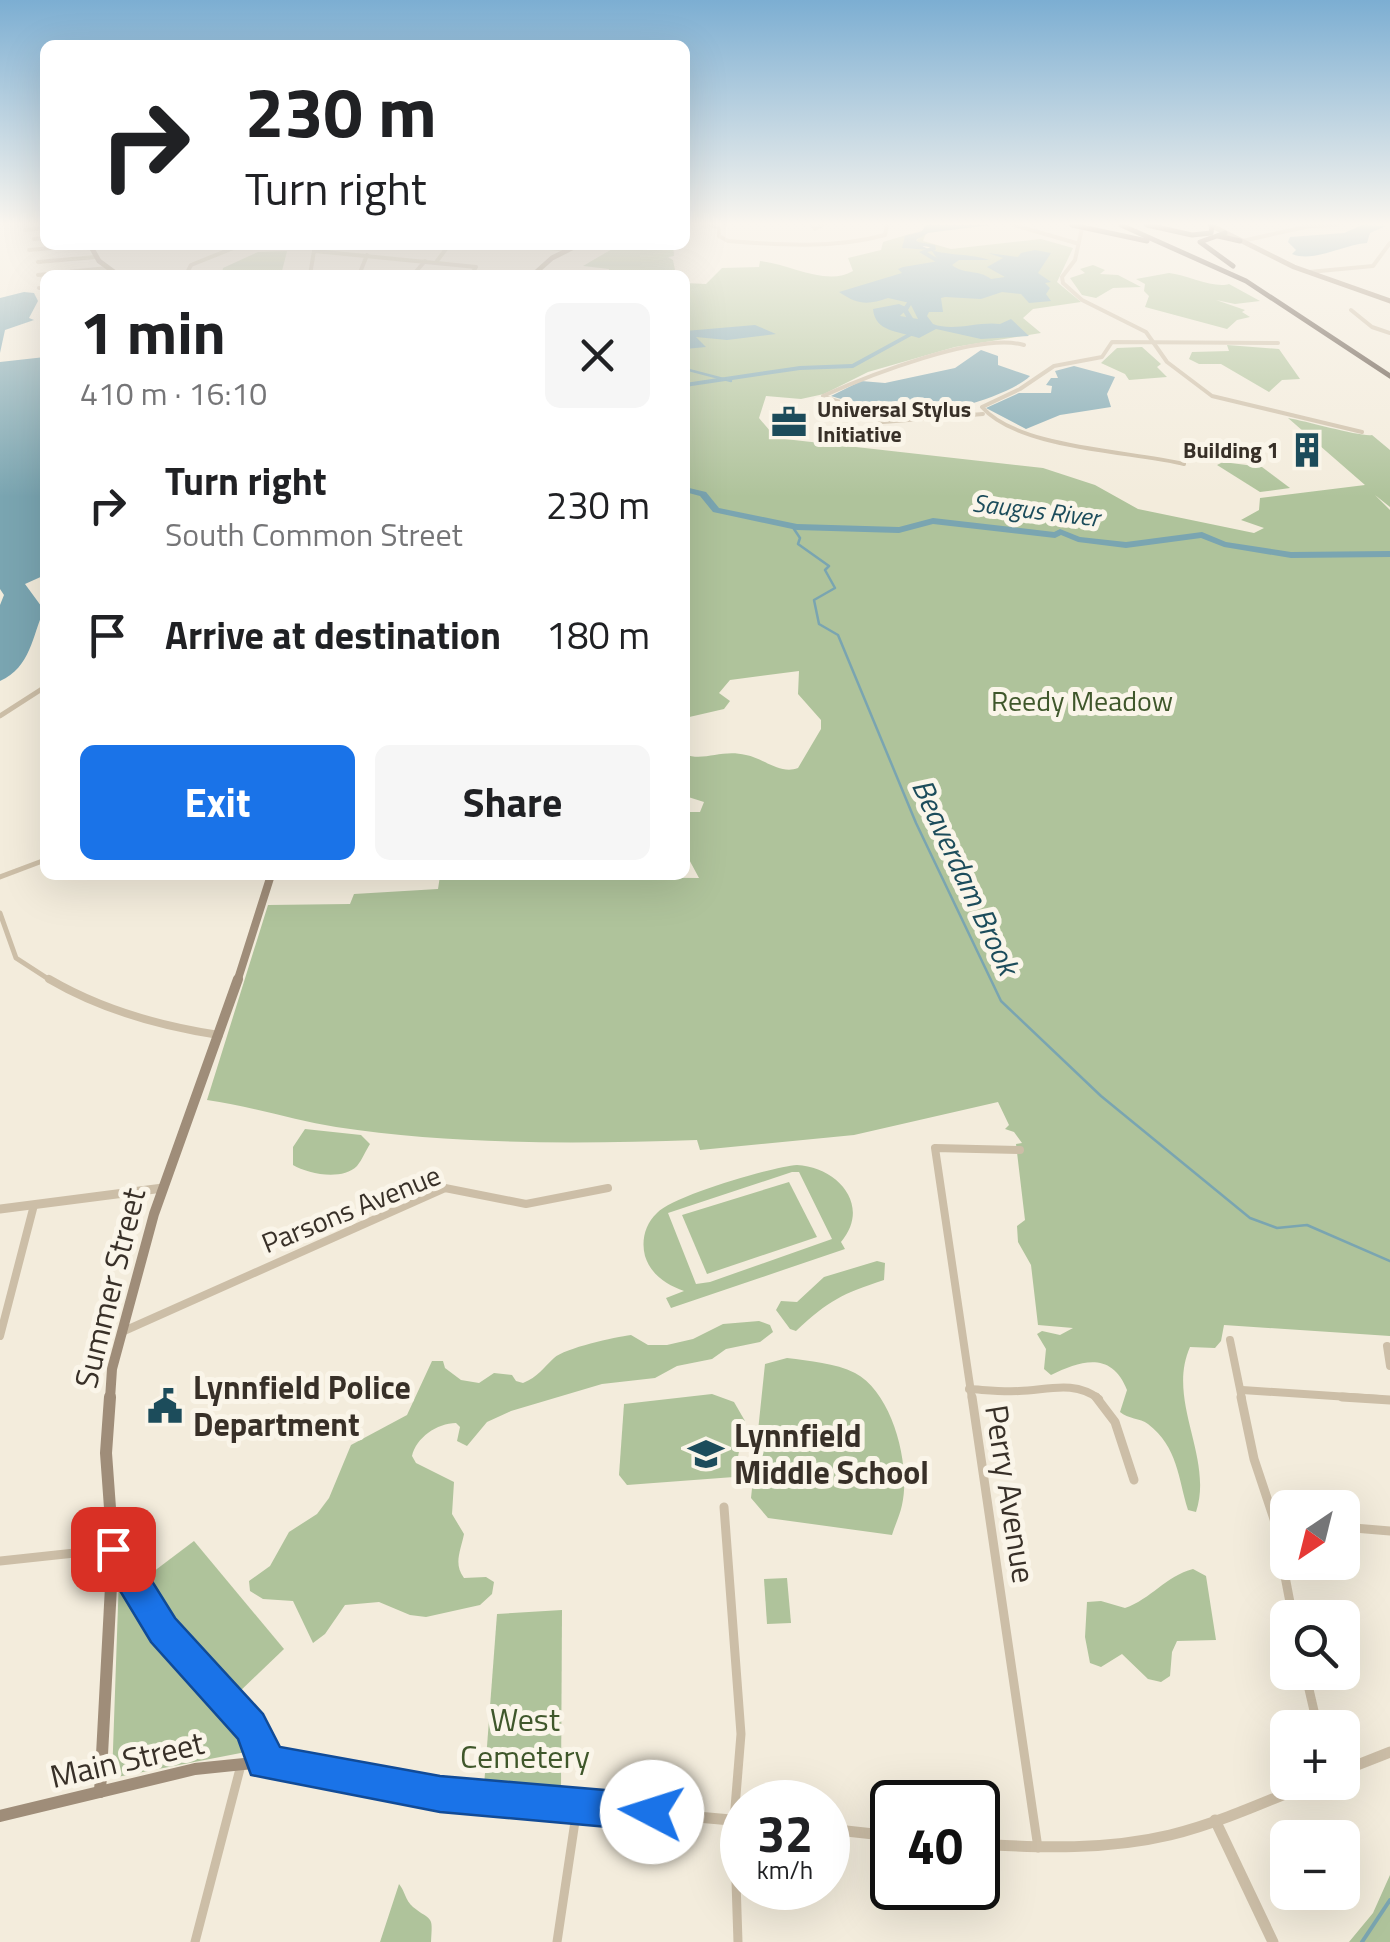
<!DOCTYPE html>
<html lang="en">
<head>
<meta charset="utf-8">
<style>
  body { margin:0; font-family:"Titillium Web",sans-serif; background:#f6f6f6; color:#202124; height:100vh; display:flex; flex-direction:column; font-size:38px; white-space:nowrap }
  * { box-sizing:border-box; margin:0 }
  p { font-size:32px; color:#757577 }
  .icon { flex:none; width:55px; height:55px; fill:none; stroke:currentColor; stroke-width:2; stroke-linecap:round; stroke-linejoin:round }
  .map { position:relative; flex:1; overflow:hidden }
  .side { position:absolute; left:40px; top:270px; width:650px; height:610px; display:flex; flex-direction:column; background:#fff; border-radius:15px; box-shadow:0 10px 40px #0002 }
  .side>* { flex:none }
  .hud { position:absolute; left:40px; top:40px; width:650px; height:210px; border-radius:15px; box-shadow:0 10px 40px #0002; background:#fff; color:#202124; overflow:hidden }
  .needle { width:65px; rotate:215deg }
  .controls { position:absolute; left:1270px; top:1490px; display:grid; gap:20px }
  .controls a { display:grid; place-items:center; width:90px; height:90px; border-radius:15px; background:#fff; box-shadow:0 10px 40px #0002; font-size:50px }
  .speed { position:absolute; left:720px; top:1780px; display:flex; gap:20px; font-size:50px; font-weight:700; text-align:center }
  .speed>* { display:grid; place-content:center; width:130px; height:130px; border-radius:50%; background:#fff; box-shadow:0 10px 40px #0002; line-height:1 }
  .speed small { font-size:25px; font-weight:400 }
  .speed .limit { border:5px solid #111; border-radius:15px; background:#fff; color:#111 }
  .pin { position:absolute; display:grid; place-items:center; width:85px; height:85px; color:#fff; margin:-42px; border-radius:20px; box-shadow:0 5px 15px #0006 }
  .me { position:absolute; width:110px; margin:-55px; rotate:275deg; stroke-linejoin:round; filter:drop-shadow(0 0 8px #0008) }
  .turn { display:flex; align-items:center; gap:35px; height:210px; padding:0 40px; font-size:45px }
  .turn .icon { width:130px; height:130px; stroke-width:2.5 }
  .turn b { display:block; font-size:70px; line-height:85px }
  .round { display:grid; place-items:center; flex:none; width:105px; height:105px; border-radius:15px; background:#f6f6f6 }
  .overview { display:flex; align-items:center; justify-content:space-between; height:170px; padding:0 40px }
  h1 { font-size:60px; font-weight:700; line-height:75px }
  .cta { display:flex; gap:20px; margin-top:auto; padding:20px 40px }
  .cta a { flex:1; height:115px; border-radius:15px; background:#1a73e8; color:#fff; font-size:40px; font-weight:700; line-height:115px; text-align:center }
  .cta a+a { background:#f6f6f6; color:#202124 }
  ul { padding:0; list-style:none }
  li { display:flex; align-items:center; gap:30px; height:130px; padding:0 40px }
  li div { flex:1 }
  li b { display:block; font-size:38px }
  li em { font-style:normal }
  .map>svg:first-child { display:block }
</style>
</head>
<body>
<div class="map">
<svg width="1390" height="1942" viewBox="0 0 1390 1942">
  <rect width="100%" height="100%" fill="#f3ecdc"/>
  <g fill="#afc39b" fill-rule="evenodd">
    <path d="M923 230 911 234 903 248 937 250 915 242 927 231 923 241 951 249 1041 239 1073 248 1057 282 1081 302 1033 309 1023 318 1041 333 955 347 868 372 824 394 801 399 766 396 759 418 776 438 1043 468 1095 485 1138 509 1254 533 1264 528 1241 520 1259 510 1260 498 1365 485 1288 418C1306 421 1361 437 1372 435L1390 450V507L1375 495 1390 510V1336L1224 1325 1221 1341 1215 1348 1190 1347C1166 1401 1214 1458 1196 1512L1188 1510C1178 1478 1178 1447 1148 1424 1140 1418 1128 1419 1120 1412L1127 1390C1112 1351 1081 1360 1051 1375L1044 1369 1046 1349 1037 1334 1042 1331 1060 1335 1073 1328 1038 1325 1031 1265 1018 1242 1017 1226 1025 1220 1016 1144 1022 1143 1014 1132 1005 1129 1009 1125 998 1102 854 1135 700 1150 697 1140C578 1144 454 1145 336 1127 293 1120 251 1106 207 1100L268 905 350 904 354 894 438 889 440 876 699 878 685 852V812H700L704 802 685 796V755C707 761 722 749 746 755 763 758 780 775 798 768L821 729V720L798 694 799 671 730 680 719 693 730 701 724 709 685 718V283L706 284 722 268 759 267 760 261C790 264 827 287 853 271L848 258 881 250 883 242Z"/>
    <polygon points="619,245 673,245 674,256 668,257 673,260 676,275 608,275 609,269 583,266"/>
    <polygon points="287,251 281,275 222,275 223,268 258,252"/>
    <polygon points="1093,265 1105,270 1100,274 1118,275 1141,287 1113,288 1096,298 1082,295 1070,278 1085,273 1080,269"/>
    <path d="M1169 273C1187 275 1215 289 1229 284L1260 301 1235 304 1216 300 1245 310 1242 312 1250 317 1237 320 1227 329 1145 307 1149 296 1144 291 1145 284 1136 279Z"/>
    <polygon points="1227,345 1279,349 1300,379 1282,380 1269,392 1221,364 1199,364 1189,359 1192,352 1229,351"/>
    <polygon points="1142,347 1161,364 1157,367 1167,377 1129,380 1125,374 1101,363 1117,348"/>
    <polygon points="1223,462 1262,467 1290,488 1260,492 1217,465"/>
    <path d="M305 1129 361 1135 370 1144C366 1150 362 1160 357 1166 342 1181 308 1174 293 1165V1147Z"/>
    <path d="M797 1165C837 1167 872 1205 841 1242L845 1249 671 1308 666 1298 684 1291C667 1285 651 1275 645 1256 641 1241 645 1224 657 1213 673 1196 771 1167 797 1165ZM792 1172H799L832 1239 710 1282 696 1284 668 1213Z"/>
    <polygon points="789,1182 817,1237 707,1274 682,1215"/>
    <path d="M877 1261 885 1263 884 1280C842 1294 829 1300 796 1331L790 1329 776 1310 781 1301 797 1302 824 1277Z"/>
    <path d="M759 1321 770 1325 773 1332 760 1342 726 1349 712 1359 677 1366 655 1378 602 1384 511 1411 487 1422 467 1446 457 1441 460 1427 456 1423C437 1423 416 1438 412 1456L416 1463 454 1482 452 1514 464 1534C461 1550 453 1564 464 1578L486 1577 494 1582 492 1594 480 1605 426 1617 410 1615 379 1602 345 1605 325 1634 313 1643 293 1601 263 1599 250 1591 249 1581 270 1566 289 1532 317 1514 329 1498 351 1445 407 1415 432 1361H443L445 1368 461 1380 479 1383 494 1373 512 1375 516 1381 523 1383C538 1377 543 1368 554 1358 565 1348 615 1337 631 1335L648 1345H667L693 1339 723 1324Z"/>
    <path d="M787 1358C810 1361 835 1363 855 1373 893 1393 911 1466 902 1505 900 1515 895 1525 892 1535L768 1518 751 1498 765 1364Z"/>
    <polygon points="712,1394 734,1402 745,1421 734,1477 627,1485 619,1475 624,1404"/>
    <polygon points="194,1541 284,1649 235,1696 171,1624 141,1581"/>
    <path d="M1193 1569 1206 1576 1216 1640 1177 1641 1172 1652 1170 1676 1161 1682 1148 1679 1122 1654 1101 1667 1090 1663 1085 1637 1087 1602 1101 1601 1125 1608C1151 1599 1166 1576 1193 1569Z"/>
    <path d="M119 1577C144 1615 169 1651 198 1685 216 1707 244 1723 251 1751L112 1778Z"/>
    <polygon points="787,1578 791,1623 767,1624 764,1579"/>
    <polygon points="562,1610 561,1791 484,1786 497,1614"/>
    <polygon points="1390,1875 1390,1942 1349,1942 1373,1913"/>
    <path d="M399 1884C405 1891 405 1900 413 1907 432 1922 433 1914 431 1942H380Z"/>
  </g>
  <g fill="#7aa5b1">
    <path d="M926 225H993L927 231 914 240C935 259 964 251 989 260H959L952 265C964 275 978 269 991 279L1005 277 987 267 1003 258 988 253 1018 257 1021 253 1035 250 1051 253 1038 273 1051 282 1045 283 1050 288 1046 294 1051 301 1029 303 1021 294 1002 292 981 299 945 297 941 298 943 312H929L927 316 933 324C954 332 978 321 1000 324L1011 319 1029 336 981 339 936 329 919 338C898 331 875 332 873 309L899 304 908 308 900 316 918 319 910 303 888 298C868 305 858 305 839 292L902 273 898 269 903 267 939 261 931 250 902 248 905 236 922 231Z"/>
    <path d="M1362 225 1386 226 1370 233 1367 243C1341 245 1314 263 1292 254L1296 250 1288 242 1290 237 1344 233Z"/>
    <polygon points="24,292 34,293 38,301 29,318 34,320 5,330 0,353 0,298"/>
    <polygon points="755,325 776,334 727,340 696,337 706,347 685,349 685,331"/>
    <path d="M981 350 998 356V365L1030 376C1010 397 909 426 882 414 865 406 849 401 831 396L861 381 885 383 955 368Z"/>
    <path d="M45 357V575L25 584 44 610C32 636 31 667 0 681V605L4 595 0 589V362Z"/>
    <polygon points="1074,366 1115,377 1107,394 1111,407 1060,415 1026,429 986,408 1019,393 1051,393 1052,386 1046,385 1051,378 1058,378 1055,371"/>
  </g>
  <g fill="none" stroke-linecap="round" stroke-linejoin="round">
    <g stroke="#7aa5b1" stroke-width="2.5">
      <polyline points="685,369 731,381"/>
      <polyline points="792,526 800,538 798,544 829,566 825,570 835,588 814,600 819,624 838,635 916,823 1001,1001 1101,1096 1250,1218 1277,1228 1307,1225 1390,1261"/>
    </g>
    <polyline stroke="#7aa5b1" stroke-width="4" points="1362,1942 1390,1900"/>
    <g fill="#7aa5b1" fill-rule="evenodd">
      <polygon points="967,225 990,225 928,233 916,240 918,242 935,245 936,250 927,252 955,269 955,271 951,271 919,252 931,247 914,245 910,240 925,230"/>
      <polygon points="921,292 926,293 914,300 908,310 919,328 913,335 853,368 800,370 685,387 685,383 800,366 852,364 909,333 913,328 902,310 910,298"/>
      <polygon points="685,469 688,469 689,474 685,476"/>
      <polygon points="685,487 706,492 719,508 797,524 899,527 933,518 1054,532 1060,529 1080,537 1126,542 1202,532 1226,542 1291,552 1390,551 1390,557 1291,558 1224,547 1201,538 1126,548 1078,542 1061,535 1055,538 933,524 899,533 797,530 713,512 700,496 685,492"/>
    </g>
    <g stroke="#ccbea7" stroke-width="4">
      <path d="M711 225 719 228V236L728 241C780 245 834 249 885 235L887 225"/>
      <polyline points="812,225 815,229 822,225"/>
      <polyline points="1014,225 1076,243"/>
      <polyline points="1082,228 1075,260 1062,277 1063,283 1082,300 1146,332 1167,362 1212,396 1362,432"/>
      <polyline points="25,230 45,228"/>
      <polyline points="34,239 45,238"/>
      <polyline points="1242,241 1310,226 1337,225"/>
      <polyline points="522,245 567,250"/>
      <polyline points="29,250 85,245"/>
      <polyline points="315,251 476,267 471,275"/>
      <polyline points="437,261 449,245"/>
      <polyline points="38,262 95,257"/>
      <polyline points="1309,272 1373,266 1390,243"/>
      <polyline points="38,275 108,268"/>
      <polyline points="186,275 191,265 241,245"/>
      <polyline points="310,275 315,245"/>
      <polyline points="359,275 367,255"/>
      <polyline points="413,275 425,261"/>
      <polyline points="39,288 45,288"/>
      <polyline points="1351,310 1372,327 1390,333"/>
      <path d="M823 396C867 376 979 332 1024 345"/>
      <polyline points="824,397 866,410 883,422 983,414"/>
      <path d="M1184 464C1131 451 1018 449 982 407L1020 389 1054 366 1102 357 1112 342 1278 343"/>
    </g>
    <g stroke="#ccbea7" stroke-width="5">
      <polyline points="0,716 45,687"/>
      <polyline points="0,877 45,860"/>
      <polyline points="0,913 16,958 53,982"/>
    </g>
    <g stroke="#ccbea7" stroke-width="8">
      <path d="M49 979C102 1010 159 1026 219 1035"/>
      <polyline points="124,1331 445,1188 526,1204 608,1188"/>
      <polyline points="0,1336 34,1205"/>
      <polyline points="1230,1340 1242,1399"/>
      <polyline points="1387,1346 1390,1366"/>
      <path d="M969 1389C986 1390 1002 1392 1019 1391 1048 1390 1074 1380 1099 1399"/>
      <polyline points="1242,1390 1379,1399"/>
      <polyline points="972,1399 935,1148 1020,1150"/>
    </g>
    <g stroke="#ccbea7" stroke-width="9">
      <polyline points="972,1397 1038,1848"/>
      <polyline points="1096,1397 1115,1422 1134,1480"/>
      <polyline points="1241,1397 1254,1459 1274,1519 1293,1618"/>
      <polyline points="1342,1397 1390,1400"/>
      <polyline points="724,1507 741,1734 734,1820 738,1942"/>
      <polyline points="1342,1527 1390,1531"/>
      <polyline points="0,1561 112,1549"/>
      <polyline points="1305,1672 1318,1728"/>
      <polyline points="195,1942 241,1765"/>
      <polyline points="557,1942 577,1808"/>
    </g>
    <polyline stroke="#ccbea7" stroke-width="9" points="0,1209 163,1188"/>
    <g stroke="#ccbea7" stroke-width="11">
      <polyline points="263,1762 440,1794 742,1821"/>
      <polyline points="1342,1771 1390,1752"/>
      <polyline points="1215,1820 1273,1942"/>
      <polyline points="828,1829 892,1836"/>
      <path d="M978 1844C1042 1848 1107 1850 1170 1835 1219 1823 1267 1801 1314 1782"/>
    </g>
    <g stroke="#9f8d79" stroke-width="5">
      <polyline points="1210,225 1294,267 1390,301"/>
      <polyline points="90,245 99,261 118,275"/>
      <polyline points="533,275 552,258 578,245"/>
    </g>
    <polyline stroke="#9f8d79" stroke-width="8" points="237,982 271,875"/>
    <polyline stroke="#9f8d79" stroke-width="10" points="110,1399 112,1369 154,1214 238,979"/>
    <g stroke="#9f8d79" stroke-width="12">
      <polyline points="100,1792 113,1549 106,1453 110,1397"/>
      <polyline points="0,1816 195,1769 263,1762 261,1743 250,1726 163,1630 115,1552"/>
    </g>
    <g stroke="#594b3f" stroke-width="5">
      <polyline points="1072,225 1147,241"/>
      <polyline points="1121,225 1246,281 1390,376"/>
      <polyline points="1147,225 1192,235 1211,233 1212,226"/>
      <polyline points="1225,233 1200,242 1233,266"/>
      <polyline points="1218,236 1240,241"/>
    </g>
  </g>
  <linearGradient id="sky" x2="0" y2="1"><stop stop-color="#7caed2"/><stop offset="0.45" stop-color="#faf6ef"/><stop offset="1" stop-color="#faf6ef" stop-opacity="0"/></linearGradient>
  <rect width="1390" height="497" fill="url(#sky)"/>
  <polygon fill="#1a73e8" stroke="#114b97" stroke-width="2.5" points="113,1533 125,1538 175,1618 263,1714 280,1747 440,1776 652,1794 665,1799 670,1812 665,1825 652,1831 440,1812 251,1775 238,1739 151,1642 102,1561 97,1549 102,1538"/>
  <defs>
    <symbol id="office-bare" viewBox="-9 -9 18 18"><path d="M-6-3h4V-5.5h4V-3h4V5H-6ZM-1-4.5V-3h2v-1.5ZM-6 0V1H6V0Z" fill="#1c4c5b" stroke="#faf5e9" stroke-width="2.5" paint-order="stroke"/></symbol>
    <symbol id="building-bare" viewBox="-9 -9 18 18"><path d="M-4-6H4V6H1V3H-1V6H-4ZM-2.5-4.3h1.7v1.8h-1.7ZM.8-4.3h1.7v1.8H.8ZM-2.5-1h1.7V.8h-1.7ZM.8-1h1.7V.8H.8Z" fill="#1c4c5b" stroke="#faf5e9" stroke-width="2.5" paint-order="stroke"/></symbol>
    <symbol id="civic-bare" viewBox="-9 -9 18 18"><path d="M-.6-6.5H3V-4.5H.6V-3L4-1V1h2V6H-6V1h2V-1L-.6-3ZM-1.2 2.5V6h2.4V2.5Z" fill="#1c4c5b" stroke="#faf5e9" stroke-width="2.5" paint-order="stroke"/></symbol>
    <symbol id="school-bare" viewBox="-9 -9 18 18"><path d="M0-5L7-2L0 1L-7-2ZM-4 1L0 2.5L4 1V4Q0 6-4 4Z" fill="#1c4c5b" stroke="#faf5e9" stroke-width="2.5" paint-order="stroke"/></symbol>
  </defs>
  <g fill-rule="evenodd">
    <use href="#office-bare" x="764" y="397" width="50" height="50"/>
    <use href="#building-bare" x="1282" y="425" width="50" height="50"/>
    <use href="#civic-bare" x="140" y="1381" width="50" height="50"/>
    <use href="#school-bare" x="681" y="1429" width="50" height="50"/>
  </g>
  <g text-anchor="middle" stroke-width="10" stroke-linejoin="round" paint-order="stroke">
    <g font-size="22" font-weight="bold" fill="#383028" stroke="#faf5e9" text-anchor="start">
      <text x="817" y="417">Universal Stylus<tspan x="817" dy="25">Initiative</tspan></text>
      <text x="1279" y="458" text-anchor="end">Building 1</text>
    </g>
    <g font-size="25" font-style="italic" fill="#1c4c5b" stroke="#faf5e9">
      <text transform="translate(1036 510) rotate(7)" y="9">Saugus River</text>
    </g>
    <g font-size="28" fill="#3f572b" stroke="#faf5e9">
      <text x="1082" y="711">Reedy Meadow</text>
    </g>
    <g font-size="28" fill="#383028" stroke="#faf5e9">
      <text transform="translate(351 1209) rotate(-22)" y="10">Parsons Avenue</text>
    </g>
    <g font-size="30" font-style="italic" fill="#1c4c5b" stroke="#faf5e9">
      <text transform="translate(965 877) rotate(65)" y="10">Beaverdam Brook</text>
    </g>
    <g font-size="32" fill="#383028" stroke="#faf5e9">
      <text transform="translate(110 1288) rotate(-76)" y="11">Summer Street</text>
      <text transform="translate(1010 1494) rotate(81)" y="11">Perry Avenue</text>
      <text transform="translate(127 1760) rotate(-13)" y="11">Main Street</text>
    </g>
    <g font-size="32" font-weight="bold" fill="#383028" stroke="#faf5e9" text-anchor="start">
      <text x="193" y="1399">Lynnfield Police<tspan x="193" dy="37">Department</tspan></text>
      <text x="734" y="1447">Lynnfield<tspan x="734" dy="37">Middle School</tspan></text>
    </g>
    <g font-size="32" fill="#3f572b" stroke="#faf5e9">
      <text x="525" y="1731">West<tspan x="525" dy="37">Cemetery</tspan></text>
    </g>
  </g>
</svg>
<div class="controls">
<a><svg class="needle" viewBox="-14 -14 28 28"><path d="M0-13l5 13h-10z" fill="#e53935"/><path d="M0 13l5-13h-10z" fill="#757577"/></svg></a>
<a><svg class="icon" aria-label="search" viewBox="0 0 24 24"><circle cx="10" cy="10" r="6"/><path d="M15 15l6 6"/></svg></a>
<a>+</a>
<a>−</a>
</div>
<div class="speed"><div>32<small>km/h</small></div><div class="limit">40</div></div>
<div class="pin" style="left:113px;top:1549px;background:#d93025"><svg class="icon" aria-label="arrive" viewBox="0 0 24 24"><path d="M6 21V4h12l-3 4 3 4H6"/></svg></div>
<svg class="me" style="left:652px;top:1812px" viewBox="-20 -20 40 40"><circle r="19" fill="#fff"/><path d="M0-13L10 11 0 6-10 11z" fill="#1a73e8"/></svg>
<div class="hud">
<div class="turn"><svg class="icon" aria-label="right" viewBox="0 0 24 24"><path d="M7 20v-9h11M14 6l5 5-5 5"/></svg><div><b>230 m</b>Turn right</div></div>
</div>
<section class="side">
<div class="overview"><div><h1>1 min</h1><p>410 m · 16:10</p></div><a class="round"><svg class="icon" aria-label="close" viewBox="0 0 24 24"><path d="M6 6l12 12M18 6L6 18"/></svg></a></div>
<ul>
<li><svg class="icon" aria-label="right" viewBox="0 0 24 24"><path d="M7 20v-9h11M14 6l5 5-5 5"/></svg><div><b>Turn right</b><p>South Common Street</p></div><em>230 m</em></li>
<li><svg class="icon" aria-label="arrive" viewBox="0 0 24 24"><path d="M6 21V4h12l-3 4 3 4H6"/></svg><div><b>Arrive at destination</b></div><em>180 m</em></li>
</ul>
<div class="cta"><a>Exit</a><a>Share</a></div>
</section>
</div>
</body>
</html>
